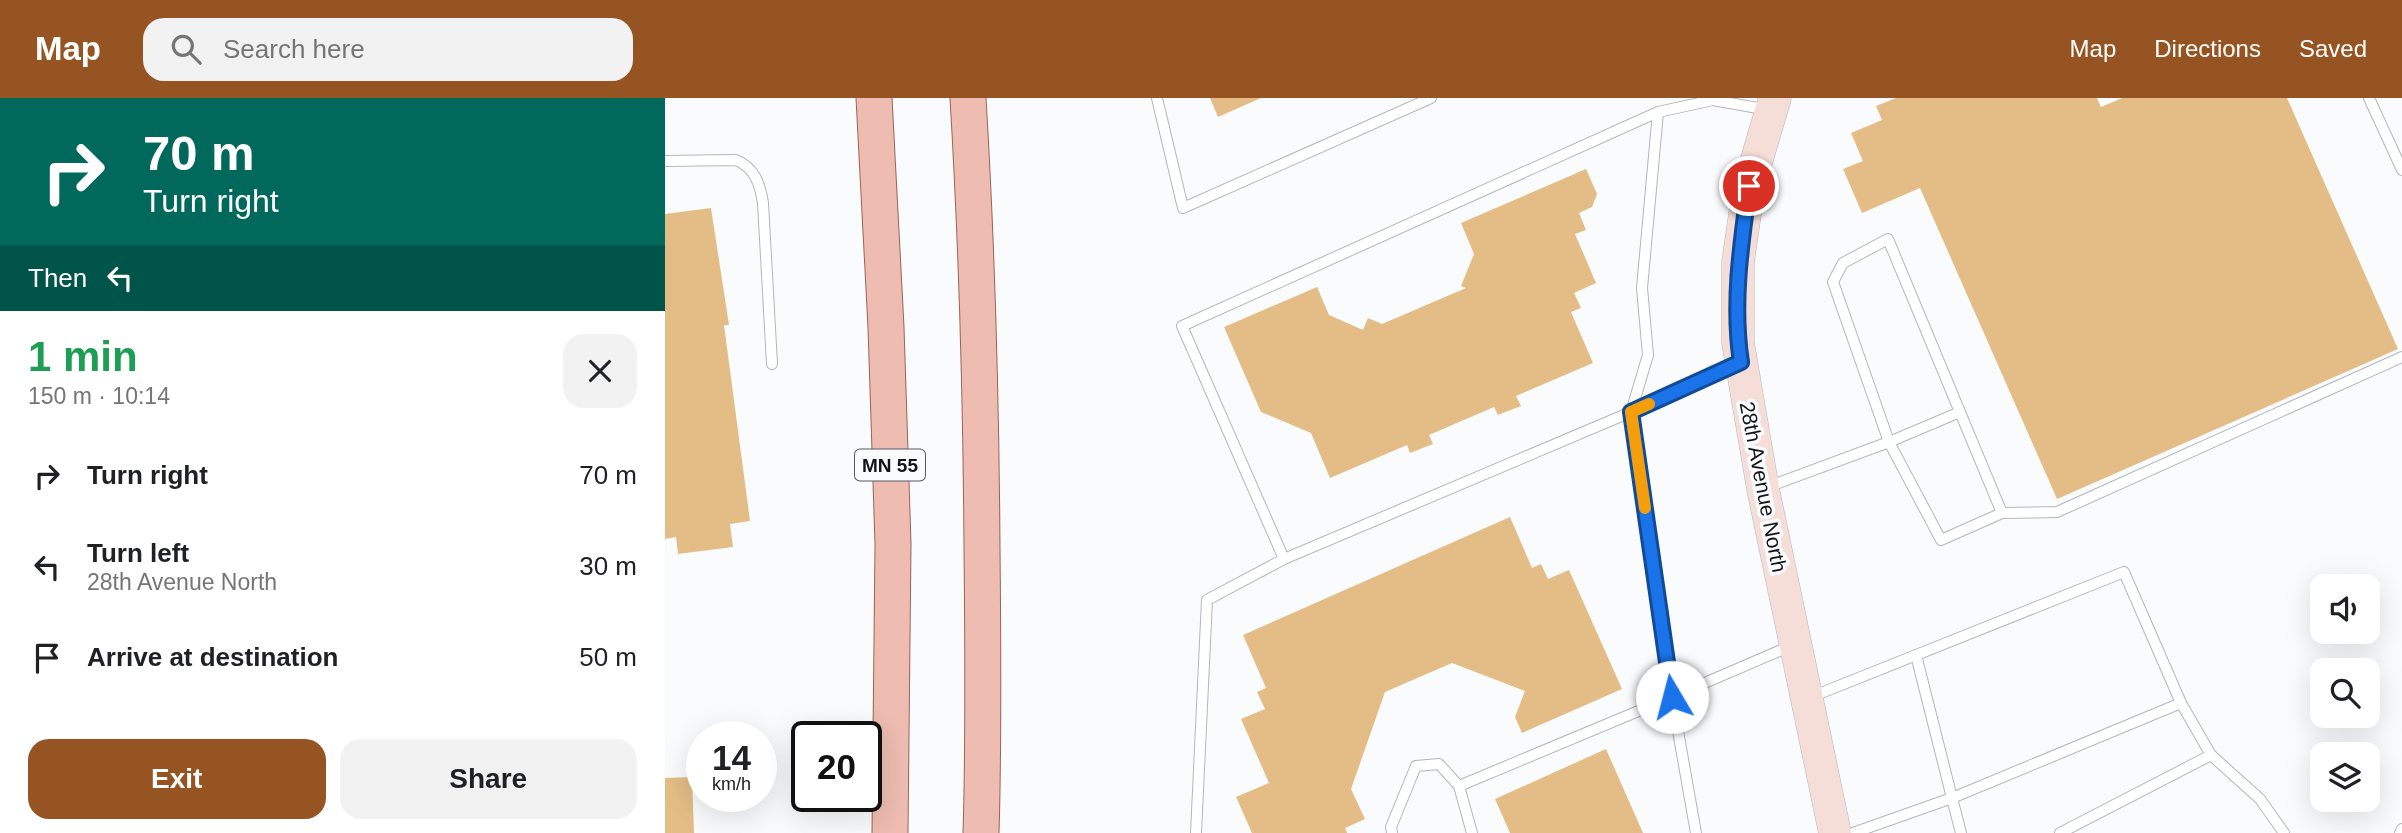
<!DOCTYPE html>
<html lang="en">
<head>
<meta charset="utf-8">
<style>
  body { margin:0; font-family:Helvetica,sans-serif; background:#f2f2f2; color:#202124; height:100vh; display:flex; flex-direction:column; font-size:26px; white-space:nowrap }
  * { box-sizing:border-box; margin:0 }
  p { font-size:23px; color:#757577 }
  .icon { flex:none; width:38px; height:38px; fill:none; stroke:currentColor; stroke-width:2; stroke-linecap:round; stroke-linejoin:round }
  .map { position:relative; flex:1; overflow:hidden }
  .details { display:flex; flex-direction:column; background:#fff; width:665px }
  .details>* { flex:none }
  .hud { background:#00695c; color:#fff; overflow:hidden }
  .buttons { position:absolute; left:1645px; top:476px; display:grid; gap:14px }
  .buttons a { display:grid; place-items:center; width:70px; height:70px; border-radius:14px; background:#fff; box-shadow:0 7px 28px #0002; font-size:35px }
  .speed { position:absolute; left:21px; top:623px; display:flex; gap:14px; font-size:35px; font-weight:700; text-align:center }
  .speed>* { display:grid; place-content:center; width:91px; height:91px; border-radius:50%; background:#fff; box-shadow:0 7px 28px #0002; line-height:1 }
  .speed small { font-size:18px; font-weight:400 }
  .speed .limit { border:4px solid #111; border-radius:10px; background:#fff; color:#111 }
  .pin { position:absolute; display:grid; place-items:center; width:60px; height:60px; color:#fff; margin:-30px; border:4px solid #fff; border-radius:50%; box-shadow:0 2px 7px #0007 }
  .me { position:absolute; width:77px; margin:-38px; rotate:352deg; stroke-linejoin:round; filter:drop-shadow(0 0 5px #0008) }
  .turn { display:flex; align-items:center; gap:24px; height:147px; padding:0 28px; font-size:32px }
  .turn .icon { width:91px; height:91px; stroke-width:2.5 }
  .turn b { display:block; font-size:49px; line-height:60px }
  .then { display:flex; align-items:center; height:66px; padding:0 28px; background:#0003; gap:14px; font-size:26px }
  .round { display:grid; place-items:center; flex:none; width:74px; height:74px; border-radius:21px; background:#f2f2f2 }
  .overview { display:flex; align-items:center; justify-content:space-between; height:119px; padding:0 28px }
  h1 { font-size:42px; font-weight:800; line-height:52px; color:#1e9e55 }
  .action { display:flex; gap:14px; margin-top:auto; padding:14px 28px }
  .action a { flex:1; height:80px; border-radius:21px; background:#965423; color:#fff; font-size:28px; font-weight:800; line-height:80px; text-align:center }
  .action a+a { background:#f2f2f2; color:#202124 }
  ul { padding:0; list-style:none }
  li { display:flex; align-items:center; gap:21px; height:91px; padding:0 28px }
  li div { flex:1 }
  li b { display:block; font-size:26px }
  li em { font-style:normal }
  header { display:flex; align-items:center; gap:42px; box-sizing:border-box; height:98px; padding:0 35px; background:#965423; color:#fff }
  header strong { font-size:33px }
  nav { display:flex; gap:38px; margin-inline-start:auto; font-size:24px }
  .search { width:490px; height:63px; background:#f2f2f2; display:flex; align-items:center; gap:18px; box-sizing:border-box; padding:0 24px; border-radius:21px; color:#757577; font-size:26px }
  main { display:flex; flex:1; min-height:0 }
  .map>svg:first-child { display:block }
</style>
</head>
<body>
<header>
<strong>Map</strong>
<div class="search"><svg class="icon" aria-label="search" viewBox="0 0 24 24"><circle cx="10" cy="10" r="6"/><path d="M15 15l6 6"/></svg>Search here</div>
<nav><a>Map</a><a>Directions</a><a>Saved</a></nav>
</header>
<main>
<section class="details">
<div class="hud">
<div class="turn"><svg class="icon" aria-label="right" viewBox="0 0 24 24"><path d="M7 20v-9h11M14 6l5 5-5 5"/></svg><div><b>70 m</b>Turn right</div></div>
<div class="then">Then<svg class="icon" aria-label="left" viewBox="0 0 24 24"><path d="M17 20v-9H6M10 6l-5 5 5 5"/></svg></div>
</div>
<div class="overview"><div><h1>1 min</h1><p>150 m · 10:14</p></div><a class="round"><svg class="icon" aria-label="close" viewBox="0 0 24 24"><path d="M6 6l12 12M18 6L6 18"/></svg></a></div>
<ul>
<li><svg class="icon" aria-label="right" viewBox="0 0 24 24"><path d="M7 20v-9h11M14 6l5 5-5 5"/></svg><div><b>Turn right</b></div><em>70 m</em></li>
<li><svg class="icon" aria-label="left" viewBox="0 0 24 24"><path d="M17 20v-9H6M10 6l-5 5 5 5"/></svg><div><b>Turn left</b><p>28th Avenue North</p></div><em>30 m</em></li>
<li><svg class="icon" aria-label="arrive" viewBox="0 0 24 24"><path d="M6 21V4h12l-3 4 3 4H6"/></svg><div><b>Arrive at destination</b></div><em>50 m</em></li>
</ul>
<div class="action"><a>Exit</a><a>Share</a></div>
</section>
<div class="map">
<svg width="1737" height="735" viewBox="0 0 1737 735">
  <rect width="100%" height="100%" fill="#fafbfd"/>
  <g fill="#e4bd86">
    <polygon points="545,0 596,0 553,19"/>
    <polygon points="1231,0 1432,0 1436,9 1457,0 1622,0 1733,251 1392,401 1255,90 1197,115 1178,71 1198,63 1186,35 1217,22 1211,8"/>
    <polygon points="921,71 932,96 927,109 914,115 921,132 910,136 931,185 909,195 916,210 906,214 928,265 851,298 856,308 833,317 829,309 764,337 768,346 745,355 742,347 665,380 646,335 596,314 559,229 652,189 664,217 698,232 703,220 717,226 801,190 796,188 809,156 796,125"/>
    <polygon points="46,110 64,227 59,227 85,423 65,426 68,449 13,456 11,439 0,441 0,116"/>
    <polygon points="845,419 867,470 876,466 883,481 904,472 957,591 857,635 850,619 860,593 787,565 720,594 686,691 700,721 680,730 682,735 587,735 571,699 604,685 576,621 600,611 592,594 601,590 578,537"/>
    <polygon points="941,651 978,735 845,735 830,701"/>
    <polygon points="27,679 29,735 0,735 0,680"/>
  </g>
  <g fill="none" stroke-linecap="round" stroke-linejoin="round">
    <defs>
      <g id="lane">
        <polyline points="492,0 518,110 766,0"/>
        <polyline points="1704,0 1737,72"/>
        <path d="M0 63 71 62C90 70 95 86 98 105L107 266"/>
        <polyline points="1295,314 1224,344 1168,184 1178,165 1223,141 1337,415"/>
        <polyline points="1100,390 1224,344 1276,442 1337,415 1392,414 1737,259"/>
        <polyline points="619,461 517,228 993,14 1048,2 1104,12"/>
        <polyline points="1146,599 1459,474 1516,605 1546,657 1595,701 1619,735"/>
        <polyline points="794,688 1007,599 966,314 983,257 977,190 993,14"/>
        <polyline points="531,735 542,502 619,461 966,314 1074,265"/>
        <polyline points="727,735 726,729 751,668 774,666 794,688 807,735"/>
        <polyline points="1031,735 1007,599 1128,547"/>
        <polyline points="1188,735 1287,700 1251,557"/>
        <polyline points="1296,735 1287,700 1516,605"/>
        <polyline points="1395,735 1546,657"/>
        <polyline points="1735,735 1737,731"/>
      </g>
      <polyline id="secondary" points="1110,0 1084,88 1073,164 1073,245 1098,391 1170,735"/>
      <g id="primary">
        <polyline points="209,0 221,229 228,446 225,735"/>
        <path d="M303 0C312 150 316 299 317 449 318 545 319 640 316 735"/>
      </g>
    </defs>
    <use href="#lane" stroke="#b1b6bf" stroke-width="12"/>
    <use href="#secondary" stroke="#b1b6bf" stroke-width="33"/>
    <use href="#primary" stroke="#996559" stroke-width="37"/>
    <use href="#lane" stroke="#fff" stroke-width="10"/>
    <use href="#secondary" stroke="#f6ded8" stroke-width="32"/>
    <use href="#primary" stroke="#eebcb0" stroke-width="35"/>
  </g>
  <g fill="none" stroke-linecap="round" stroke-linejoin="round">
    <defs>
      <path id="route" d="M1007 599 966 314 1076 264C1067 206 1076 146 1084 88"/>
    </defs>
    <use href="#route" stroke="#114b97" stroke-width="18"/>
    <use href="#route" stroke="#1a73e8" stroke-width="12"/>
    <polyline stroke="#f59e0b" stroke-width="12" points="980,410 966,314 984,306"/>
  </g>
  <g text-anchor="middle" stroke-width="7" stroke-linejoin="round" paint-order="stroke">
    <rect fill="#fafbfd" stroke="#58595c" stroke-width="2" x="190" y="351.5" width="70" height="31" rx="5"/>
    <g font-size="19" font-weight="bold" fill="#121417">
      <text x="225" y="374">MN 55</text>
    </g>
    <g font-size="21" fill="#121417" stroke="#fafbfd">
      <text transform="translate(1098 389) rotate(79)" y="7">28th Avenue North</text>
    </g>
  </g>
</svg>
<div class="buttons">
<a><svg class="icon" aria-label="sound" viewBox="0 0 24 24"><path d="M4 9h4l5-4v14l-5-4H4zM17 9q2 3 0 6"/></svg></a>
<a><svg class="icon" aria-label="search" viewBox="0 0 24 24"><circle cx="10" cy="10" r="6"/><path d="M15 15l6 6"/></svg></a>
<a><svg class="icon" aria-label="layers" viewBox="0 0 24 24"><path d="M12 4l9 5-9 5-9-5zM3 14l9 5 9-5"/></svg></a>
</div>
<div class="speed"><div>14<small>km/h</small></div><div class="limit">20</div></div>
<div class="pin" style="left:1084px;top:88px;background:#d93025"><svg class="icon" aria-label="arrive" viewBox="0 0 24 24"><path d="M6 21V4h12l-3 4 3 4H6"/></svg></div>
<svg class="me" style="left:1007px;top:599px" viewBox="-20 -20 40 40"><circle r="19" fill="#fff"/><path d="M0-13L10 11 0 6-10 11z" fill="#1a73e8"/></svg>
</div>
</main>
</body>
</html>
